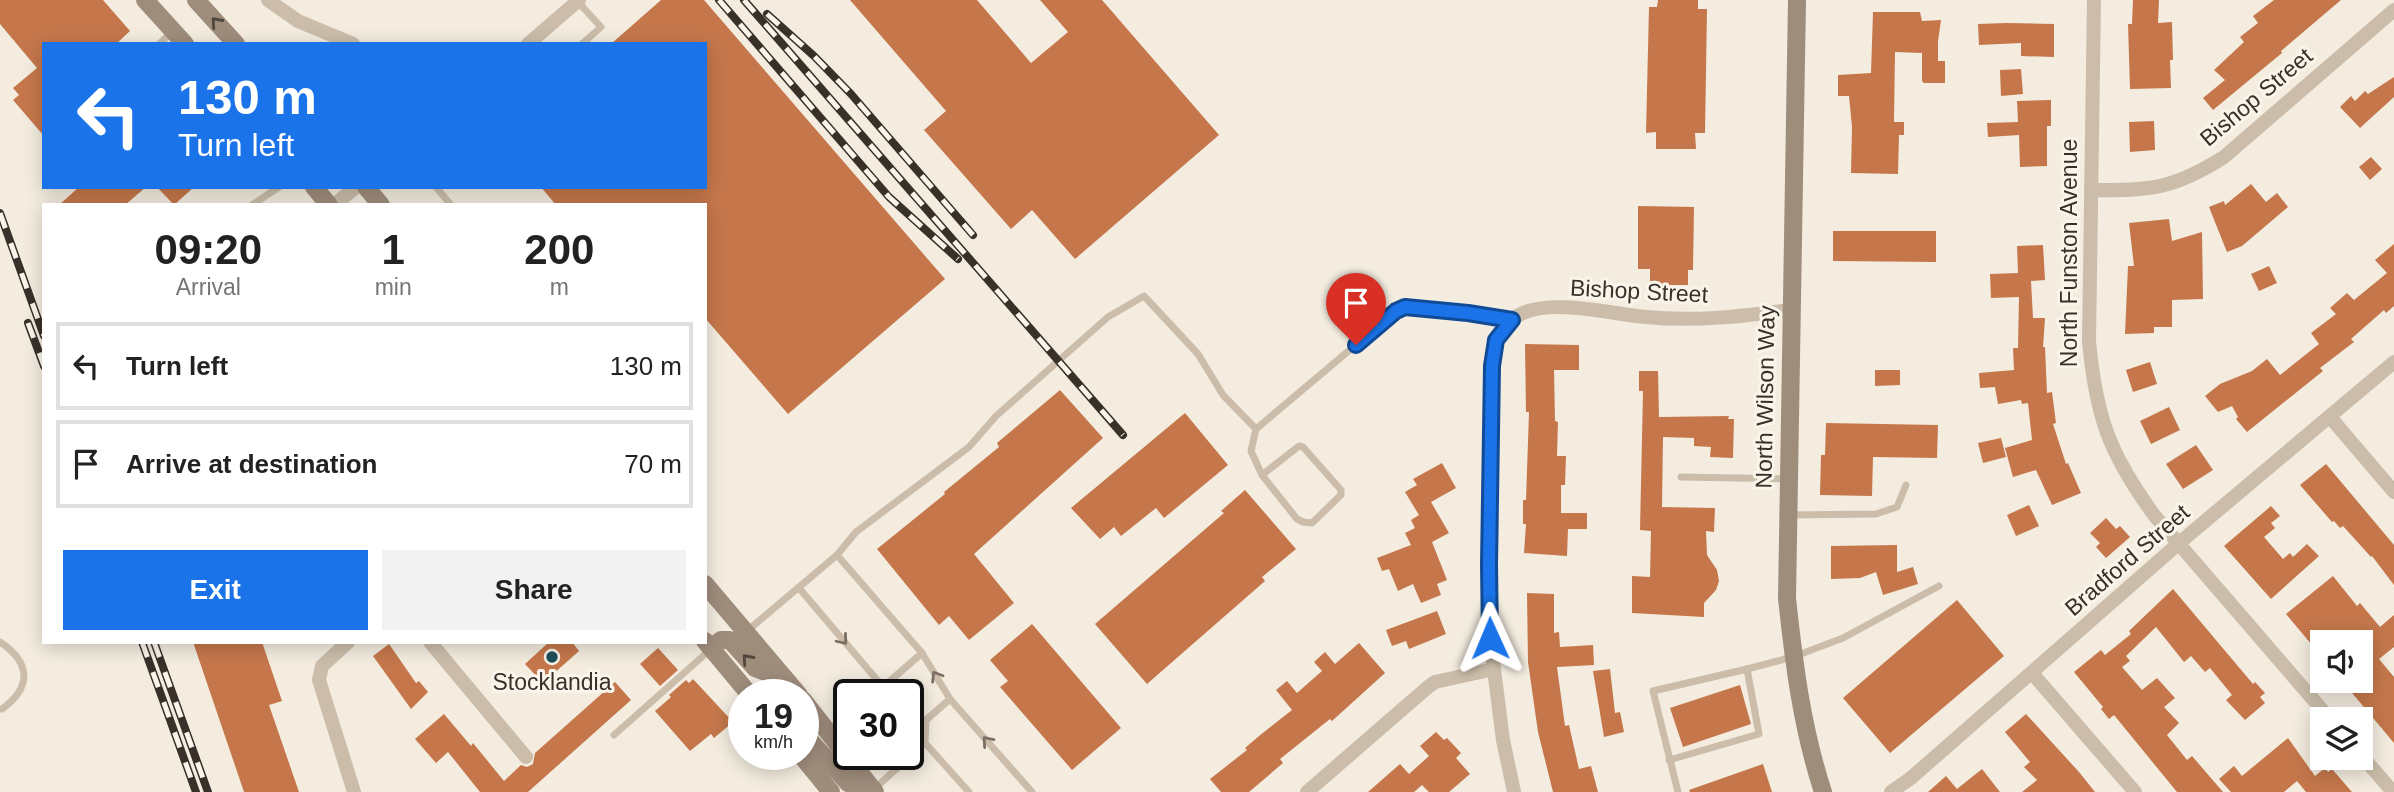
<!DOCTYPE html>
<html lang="en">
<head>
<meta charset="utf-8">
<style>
  body { margin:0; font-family:Arial,sans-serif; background:#f2f2f2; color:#222; height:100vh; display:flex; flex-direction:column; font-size:26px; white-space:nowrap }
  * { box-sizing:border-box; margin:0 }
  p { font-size:23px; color:#767676 }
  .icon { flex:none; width:38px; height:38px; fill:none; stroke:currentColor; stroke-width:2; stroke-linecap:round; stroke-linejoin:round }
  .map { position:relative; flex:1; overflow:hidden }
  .side { position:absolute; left:42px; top:203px; width:665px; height:441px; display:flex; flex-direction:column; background:#fff; border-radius:0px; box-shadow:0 4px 18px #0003 }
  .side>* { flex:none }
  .hud { position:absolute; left:42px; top:42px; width:665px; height:147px; border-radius:0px; box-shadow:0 4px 18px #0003; background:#1a73e8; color:#fff; overflow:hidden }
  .fabs { position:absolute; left:2310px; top:630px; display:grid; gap:14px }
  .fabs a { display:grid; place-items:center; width:63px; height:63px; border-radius:0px; background:#fff; box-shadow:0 4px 18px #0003; font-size:35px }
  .speed { position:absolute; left:728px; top:679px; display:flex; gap:14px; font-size:35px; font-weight:700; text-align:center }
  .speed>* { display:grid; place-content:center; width:91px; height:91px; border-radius:50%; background:#fff; box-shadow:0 4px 18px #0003; line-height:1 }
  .speed small { font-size:18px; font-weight:400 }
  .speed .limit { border:4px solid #111; border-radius:10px; background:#fff; color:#111 }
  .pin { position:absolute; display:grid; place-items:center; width:60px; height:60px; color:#fff; margin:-72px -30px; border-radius:50% 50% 50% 0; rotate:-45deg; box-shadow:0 0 7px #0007 }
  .pin .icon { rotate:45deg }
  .me { position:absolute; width:77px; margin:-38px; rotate:359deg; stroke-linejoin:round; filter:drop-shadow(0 0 5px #0008) }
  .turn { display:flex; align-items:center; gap:24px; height:147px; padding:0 21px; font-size:32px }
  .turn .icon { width:91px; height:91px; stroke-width:2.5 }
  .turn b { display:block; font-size:49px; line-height:60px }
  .eta { display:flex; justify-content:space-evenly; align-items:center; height:119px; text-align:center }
  .eta b { font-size:42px; font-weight:800; line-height:49px }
  .action { display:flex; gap:14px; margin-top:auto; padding:14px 21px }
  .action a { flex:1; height:80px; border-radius:0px; background:#1a73e8; color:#fff; font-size:28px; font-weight:800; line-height:80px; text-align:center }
  .action a+a { background:#f2f2f2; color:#222 }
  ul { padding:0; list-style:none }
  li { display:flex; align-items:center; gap:21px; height:88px; margin:0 14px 10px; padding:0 7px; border:4px solid #e0e0e0; border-radius:0px }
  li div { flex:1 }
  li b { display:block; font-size:26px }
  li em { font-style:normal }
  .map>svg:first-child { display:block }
</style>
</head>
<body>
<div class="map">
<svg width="2394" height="792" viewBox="0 0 2394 792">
  <rect width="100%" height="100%" fill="#f3ecdf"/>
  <g fill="#c5774b">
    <polygon points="0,0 103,0 130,31 116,44 44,44 44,136 13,100 19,95 13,88 37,68 0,24"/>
    <polygon points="661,0 704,0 945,279 788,414 705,318 705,205 556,205 541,187 705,187 705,44 611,44"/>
    <polygon points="850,0 977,0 1031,63 1068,32 1040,0 1102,0 1219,135 1075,259 1032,210 1011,229 924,130 946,111"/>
    <polygon points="1658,0 1698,0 1698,9 1707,9 1705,133 1695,133 1696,149 1656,149 1656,132 1646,133 1649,7 1657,7"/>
    <polygon points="2133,0 2159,0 2158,23 2172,22 2173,60 2170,60 2171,88 2130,89 2128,24 2132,24"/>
    <polygon points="2274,0 2341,0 2281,51 2282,53 2213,110 2203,98 2225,80 2214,70 2244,42 2240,37 2258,23 2253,16"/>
    <polygon points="1873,12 1920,12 1922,21 1941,20 1938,41 1938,61 1945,61 1945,83 1924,83 1922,81 1922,53 1895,52 1894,122 1904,122 1904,135 1899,135 1898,174 1851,173 1852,127 1849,96 1838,96 1838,75 1871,73"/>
    <polygon points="2006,23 2054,24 2054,57 2021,56 2021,43 1979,45 1978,24"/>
    <polygon points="2021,69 2023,94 2001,96 2000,70"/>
    <polygon points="2394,77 2394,97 2360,128 2340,107 2351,96 2355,101 2365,91 2368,94"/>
    <polygon points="2051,100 2051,126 2047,126 2047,166 2020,167 2019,135 1988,137 1987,123 2018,122 2017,101"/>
    <polygon points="2154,121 2155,150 2130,152 2129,122"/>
    <polygon points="2371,157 2382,169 2370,180 2359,167"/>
    <polygon points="2251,184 2266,202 2277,193 2288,207 2242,246 2227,252 2209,207 2224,201 2225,205"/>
    <polygon points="79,187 146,187 125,205 59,205"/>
    <polygon points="157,187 194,187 174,205"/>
    <polygon points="1638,206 1694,207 1693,270 1688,270 1688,285 1650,285 1650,269 1638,269"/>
    <polygon points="2169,219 2172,241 2202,232 2203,299 2172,300 2172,327 2154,327 2154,333 2125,334 2128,266 2134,266 2129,223"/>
    <polygon points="1833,231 1936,231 1936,262 1833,261"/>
    <polygon points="2394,244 2394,306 2386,313 2384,310 2351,339 2354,342 2320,368 2323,371 2247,432 2236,419 2238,417 2232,406 2218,412 2205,396 2220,384 2252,371 2267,359 2280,375 2319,344 2311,333 2336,314 2330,308 2347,293 2354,300 2387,273 2375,260"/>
    <polygon points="2043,245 2045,280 2031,281 2033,318 2045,318 2043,347 2045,347 2047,393 2052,392 2056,423 2053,424 2066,464 2068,463 2081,493 2052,505 2036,470 2013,477 2005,448 2032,440 2028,403 2022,404 2021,400 1998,404 1995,387 1980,388 1979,373 2014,370 2013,348 2018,348 2019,297 1991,298 1990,274 2018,273 2017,246"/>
    <polygon points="2269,266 2277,283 2259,291 2251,274"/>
    <polygon points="1525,344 1579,345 1579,370 1554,370 1555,421 1558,422 1557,456 1566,456 1565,485 1561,485 1561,513 1587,513 1587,529 1568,529 1567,556 1524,553 1526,524 1523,524 1523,500 1526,500 1529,412 1526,412"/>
    <polygon points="2150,362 2157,384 2133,392 2126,370"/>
    <polygon points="1875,370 1900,370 1900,385 1875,386"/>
    <polygon points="1639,371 1658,371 1659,417 1729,416 1728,419 1734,419 1733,458 1710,457 1711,447 1694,446 1694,438 1663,437 1662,507 1715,508 1714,532 1706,531 1707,555 1717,570 1719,581 1716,590 1704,603 1704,617 1632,613 1632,576 1650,577 1651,531 1640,530 1643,391 1639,391"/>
    <polygon points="1060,390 1103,438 974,554 1014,603 969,640 949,616 939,625 877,549 945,494 944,492 999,447 997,443"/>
    <polygon points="2169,407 2180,430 2151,444 2140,421"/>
    <polygon points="1185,413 1228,465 1164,518 1156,508 1121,536 1114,527 1100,539 1071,508"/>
    <polygon points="1826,423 1938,425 1937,458 1873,457 1872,496 1820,495 1821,455 1825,455"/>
    <polygon points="2001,438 2006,457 1983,463 1978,443"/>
    <polygon points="2196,445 2213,470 2183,489 2166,464"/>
    <polygon points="1442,463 1456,488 1431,502 1449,533 1432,542 1447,580 1437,584 1441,595 1421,603 1413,584 1398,591 1389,569 1382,571 1377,558 1411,545 1405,533 1415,528 1411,520 1419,515 1405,492 1417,485 1413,479"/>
    <polygon points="2326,464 2394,545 2394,585 2372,556 2371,557 2343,526 2340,528 2334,521 2332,522 2300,485"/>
    <polygon points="1245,490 1296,549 1262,577 1265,581 1147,684 1095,624 1224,513 1221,511"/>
    <polygon points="2029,505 2039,526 2016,536 2007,515"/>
    <polygon points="2271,506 2280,516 2271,523 2275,528 2264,537 2283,559 2290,553 2293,557 2307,544 2319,556 2271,599 2224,546"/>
    <polygon points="2106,518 2116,529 2120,526 2130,537 2106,558 2096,547 2100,543 2090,533"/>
    <polygon points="1897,545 1897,572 1913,567 1918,584 1883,595 1876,572 1860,578 1831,579 1831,546"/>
    <polygon points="2333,576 2357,606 2360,603 2380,627 2394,615 2394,647 2379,659 2394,677 2394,743 2342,681 2361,681 2361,642 2322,642 2322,646 2317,651 2286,614"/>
    <polygon points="2173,589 2253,684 2255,682 2265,693 2260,697 2265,703 2245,720 2226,700 2232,695 2210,668 2205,672 2191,656 2184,662 2156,627 2126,656 2130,661 2122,667 2142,690 2157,678 2175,698 2164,707 2179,723 2167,735 2187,760 2192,756 2223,792 2177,792 2114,715 2109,719 2101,709 2103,707 2074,672 2101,650 2105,655 2131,634 2129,631"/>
    <polygon points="1527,593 1554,594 1554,633 1559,632 1560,647 1593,645 1594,665 1557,667 1565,726 1569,725 1579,769 1591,766 1598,792 1553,792 1538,732 1528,662"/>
    <polygon points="1957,600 2004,656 1890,753 1843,698"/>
    <polygon points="1437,611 1446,634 1409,649 1406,641 1392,646 1386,630"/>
    <polygon points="1032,624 1121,728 1072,770 1000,687 1008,681 990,660"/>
    <polygon points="193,642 262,642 282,701 269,705 299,792 244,792"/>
    <polygon points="549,642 572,642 579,651 543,683 525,664"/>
    <polygon points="1359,643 1385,673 1332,721 1330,719 1280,759 1283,763 1249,792 1221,792 1210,779 1247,750 1245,748 1259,736 1292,710 1276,690 1287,681 1297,693 1322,671 1314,662 1325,652 1335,664"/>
    <polygon points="389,644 416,683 419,681 428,692 411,709 373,656"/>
    <polygon points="658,648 678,670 660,686 640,664"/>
    <polygon points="1610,669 1615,713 1620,712 1624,732 1604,737 1593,671"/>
    <polygon points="693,679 733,722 714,738 711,734 690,751 655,711 671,697 669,695 686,680 689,683"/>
    <polygon points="615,682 631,700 528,792 480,792 448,752 436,763 415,739 444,714 471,746 473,743 504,781 521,765 527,767 533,764 535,753"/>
    <polygon points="1740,685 1751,724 1683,747 1670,708"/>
    <polygon points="2026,714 2079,772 2095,792 2022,792 2037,780 2024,767 2030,762 2005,732"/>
    <polygon points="1436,732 1444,740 1447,738 1461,753 1456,758 1470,774 1449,792 1429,792 1422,785 1414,792 1368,792 1400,764 1409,774 1429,756 1420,746"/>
    <polygon points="2288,738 2315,776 2325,768 2328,772 2332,769 2352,792 2306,792 2297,781 2284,792 2231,792 2219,779 2234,766 2242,776"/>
    <polygon points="1763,764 1772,792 1690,792 1689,790"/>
    <polygon points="1982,769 2000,792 1928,792 1946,776 1957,789"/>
  </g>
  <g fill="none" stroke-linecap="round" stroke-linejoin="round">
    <g stroke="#cbbdaa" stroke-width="7">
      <polyline points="577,1 601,27 582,44"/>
      <polyline points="159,44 173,31"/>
      <polyline points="436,187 451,205"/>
      <polyline points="252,205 279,187"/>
      <polyline points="1256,429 1396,311 1405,307 1467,313 1512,320"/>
      <polyline points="1681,477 1787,479"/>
      <polyline points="1789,515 1876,514 1897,507 1906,485"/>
      <polyline points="799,588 883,687 922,653 837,555"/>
      <polyline points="747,631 837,555 856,532 969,447 996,416 1108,317 1144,296 1198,354 1223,395 1256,429 1251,451 1262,475 1297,519 1303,522 1312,523 1341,495 1341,490 1303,447 1299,446 1262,475"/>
      <path d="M0 642C31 663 32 687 2 709"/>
      <polyline points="922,653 950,699"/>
      <polyline points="1747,669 1793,657 1843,638 1939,586"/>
      <polyline points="614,735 711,649"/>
      <polyline points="1669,760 1759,734 1747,669 1653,691 1678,792"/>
      <polyline points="874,789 925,743"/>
      <polyline points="969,792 925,743 926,720 950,699 1032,792"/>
    </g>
    <g stroke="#cbbdaa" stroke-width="14">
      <polyline points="268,0 298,21 353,44"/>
      <path d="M2094 0 2089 341C2096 417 2109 453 2154 515L2330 719"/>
      <polyline points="528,44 579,0"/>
      <path d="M2091 190C2149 191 2174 189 2224 157L2394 10"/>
      <polyline points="334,205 356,187"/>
      <polyline points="2330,417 2394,492"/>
      <polyline points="348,642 322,666 319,680 354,792"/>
      <polyline points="430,642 526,757"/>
      <polyline points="2032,673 2135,792"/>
      <polyline points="2361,755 2393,792"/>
      <polyline points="1307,792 1428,687 1435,682 1494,669"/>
      <path d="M1514 792 1503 740 1490 638 1489 565 1492 366C1496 343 1499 323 1523 313 1556 299 1611 314 1646 317 1695 322 1743 316 1791 310"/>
      <polyline points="1891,792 1911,778 2178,544 2394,362"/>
    </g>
    <g stroke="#9f8d7c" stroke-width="18">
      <polyline points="145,0 185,44"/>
      <polyline points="196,0 236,44"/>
      <path d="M1797 0 1787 598C1794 664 1802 728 1823 792"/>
      <polyline points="314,187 329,205"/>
      <polyline points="366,187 381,205"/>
      <polyline points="705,584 799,695"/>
      <polyline points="705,641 750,695"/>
      <polyline points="711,648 721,640 730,640 755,668 785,679"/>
      <polyline points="803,700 875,792"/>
      <polyline points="803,733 848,783 862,791 873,789"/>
      <polyline points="800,754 831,792"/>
    </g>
    <defs>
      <g id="rail">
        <polyline points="719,0 889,197 958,259"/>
        <polyline points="744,0 1123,435"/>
        <polyline points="767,14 814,56 851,94 973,235"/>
        <polyline points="0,213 44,336"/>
        <polyline points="28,323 44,366"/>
        <polyline points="142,642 196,792"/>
        <polyline points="154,642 208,792"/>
      </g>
    </defs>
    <use href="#rail" stroke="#39302a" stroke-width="8"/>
    <use href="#rail" stroke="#faf5eb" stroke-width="5" stroke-dasharray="16" stroke-linecap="butt"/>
  </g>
  <defs><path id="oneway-chevron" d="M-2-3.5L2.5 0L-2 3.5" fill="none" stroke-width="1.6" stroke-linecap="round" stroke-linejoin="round" transform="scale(1.75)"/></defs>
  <g stroke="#52473e">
    <use href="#oneway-chevron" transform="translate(216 22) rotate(-132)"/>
    <use href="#oneway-chevron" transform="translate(747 659) rotate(-132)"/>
  </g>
  <g stroke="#7b6f64">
    <use href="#oneway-chevron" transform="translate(843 640) rotate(50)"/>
    <use href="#oneway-chevron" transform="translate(936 676) rotate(-122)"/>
    <use href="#oneway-chevron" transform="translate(987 741) rotate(-131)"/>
  </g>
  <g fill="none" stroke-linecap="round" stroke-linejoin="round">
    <defs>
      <polyline id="route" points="1356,345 1396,311 1405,307 1468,313 1512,320 1496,340 1492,366 1489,565 1490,638"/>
    </defs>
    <use href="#route" stroke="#114b97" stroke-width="18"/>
    <use href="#route" stroke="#1a73e8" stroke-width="12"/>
  </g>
  <circle fill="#1f4f5a" stroke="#faf5eb" stroke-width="2.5" cx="552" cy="657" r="7"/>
  <g text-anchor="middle" stroke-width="6" stroke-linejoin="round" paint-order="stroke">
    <g font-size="23" fill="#39302a" stroke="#faf5eb">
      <text transform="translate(2256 97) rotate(-40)" y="8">Bishop Street</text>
      <text transform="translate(2069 253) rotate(-90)" y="8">North Funston Avenue</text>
      <text transform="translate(1639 291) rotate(3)" y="8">Bishop Street</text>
      <text transform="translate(1765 397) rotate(-89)" y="8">North Wilson Way</text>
      <text transform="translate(2127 560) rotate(-41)" y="8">Bradford Street</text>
    </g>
    <g font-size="23" fill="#39302a" stroke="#faf5eb">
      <text x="552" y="690">Stocklandia</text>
    </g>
  </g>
</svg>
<div class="fabs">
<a><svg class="icon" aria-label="sound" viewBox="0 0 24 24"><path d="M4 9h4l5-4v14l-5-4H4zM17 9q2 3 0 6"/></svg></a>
<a><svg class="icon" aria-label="layers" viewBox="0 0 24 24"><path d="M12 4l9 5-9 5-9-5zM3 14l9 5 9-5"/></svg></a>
</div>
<div class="speed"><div>19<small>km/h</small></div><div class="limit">30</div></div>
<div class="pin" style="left:1356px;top:345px;background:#d93025"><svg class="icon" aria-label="arrive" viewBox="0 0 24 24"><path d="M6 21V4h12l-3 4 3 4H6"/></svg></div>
<svg class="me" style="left:1490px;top:638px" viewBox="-20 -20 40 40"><path d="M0-17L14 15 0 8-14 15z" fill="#1a73e8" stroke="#fff" stroke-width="4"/></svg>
<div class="hud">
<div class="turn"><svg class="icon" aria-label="left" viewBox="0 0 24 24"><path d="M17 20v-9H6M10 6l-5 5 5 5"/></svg><div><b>130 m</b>Turn left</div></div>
</div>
<section class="side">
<div class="eta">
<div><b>09:20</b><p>Arrival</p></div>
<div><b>1</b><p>min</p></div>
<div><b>200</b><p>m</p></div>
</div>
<ul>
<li><svg class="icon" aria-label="left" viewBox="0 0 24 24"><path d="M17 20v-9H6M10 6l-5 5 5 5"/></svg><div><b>Turn left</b></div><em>130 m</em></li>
<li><svg class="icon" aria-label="arrive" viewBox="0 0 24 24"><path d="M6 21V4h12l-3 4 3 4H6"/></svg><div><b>Arrive at destination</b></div><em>70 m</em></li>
</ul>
<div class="action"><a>Exit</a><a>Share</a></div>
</section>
</div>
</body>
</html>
